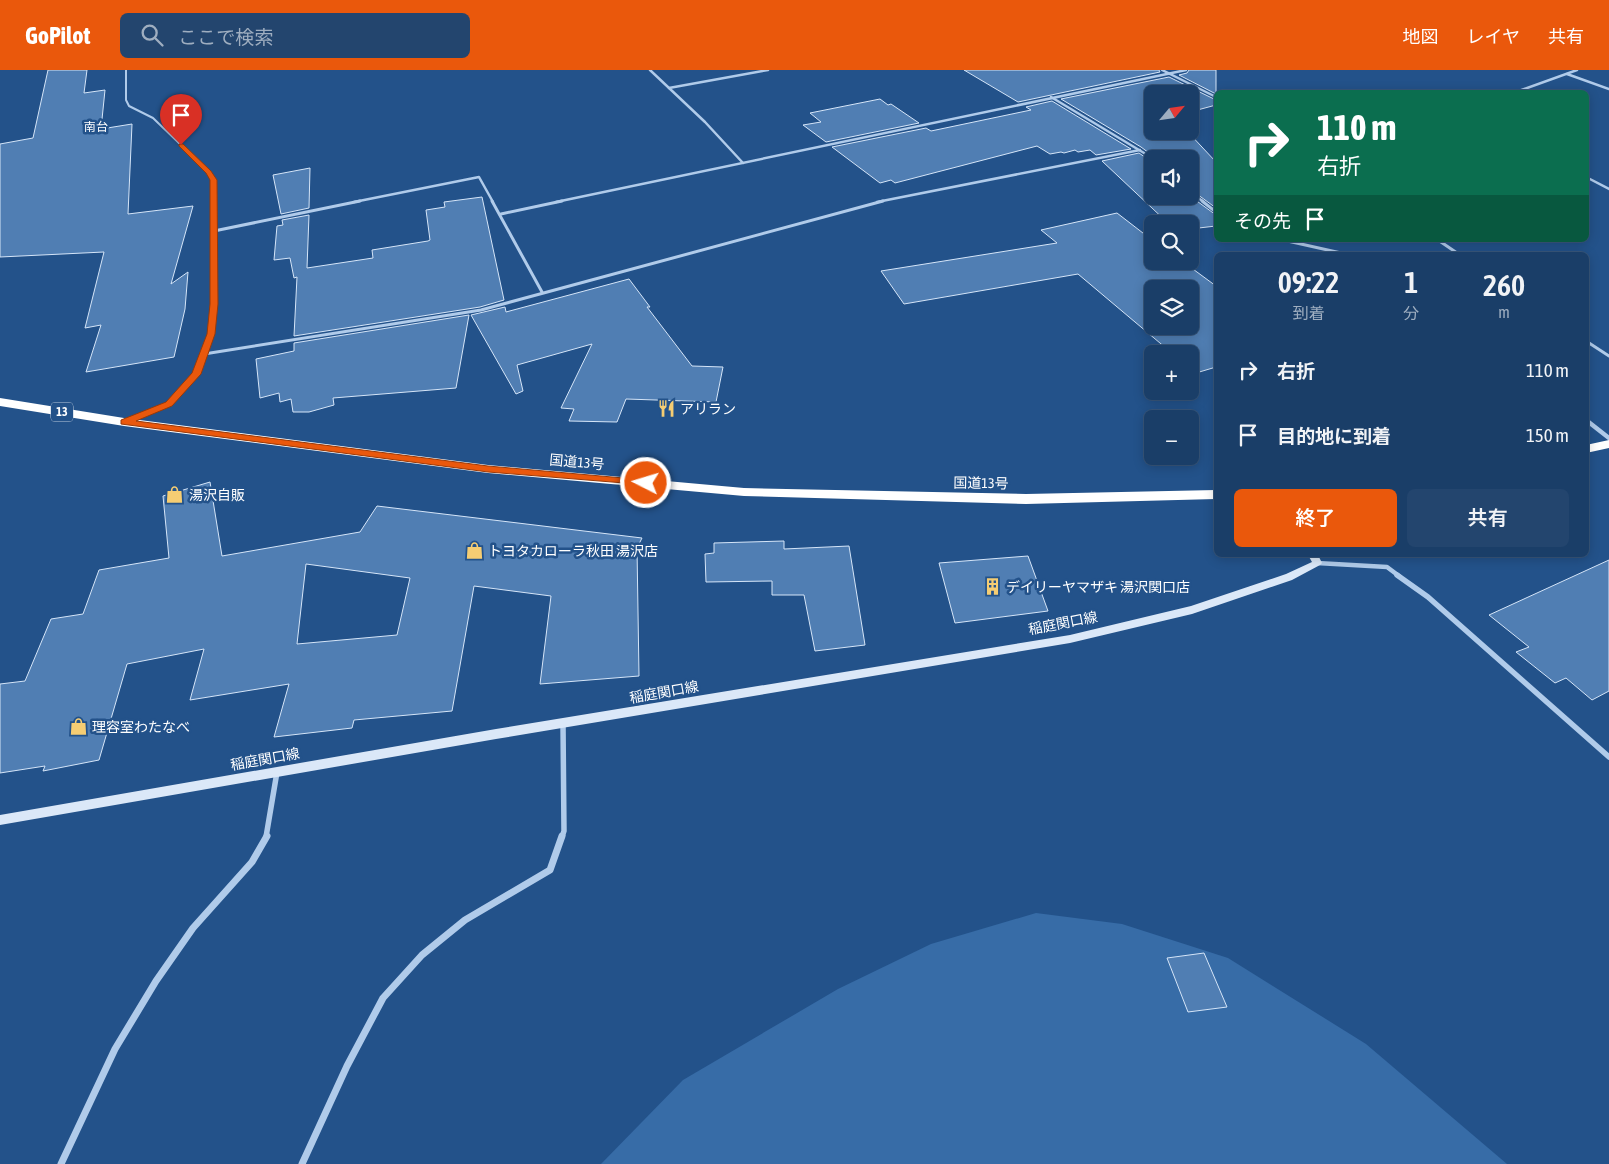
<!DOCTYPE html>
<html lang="ja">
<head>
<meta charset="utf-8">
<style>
  body { margin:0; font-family:"Asap Condensed","Noto Sans JP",sans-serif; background:#23456e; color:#f1f3f6; height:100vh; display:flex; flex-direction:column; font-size:19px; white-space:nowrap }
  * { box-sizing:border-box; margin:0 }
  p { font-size:16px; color:#9faec0 }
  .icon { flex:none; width:28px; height:28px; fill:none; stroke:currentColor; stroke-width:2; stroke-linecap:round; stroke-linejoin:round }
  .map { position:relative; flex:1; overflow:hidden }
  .sheet { position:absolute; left:1214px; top:182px; width:375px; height:305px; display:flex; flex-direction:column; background:#1a3e68; border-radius:8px; box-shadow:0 2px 12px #0003,0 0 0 1px #38577c }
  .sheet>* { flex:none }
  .guide { position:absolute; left:1214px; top:20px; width:375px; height:152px; border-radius:8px; box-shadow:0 2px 12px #0003,0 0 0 1px #38577c; background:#0b6e4f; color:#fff; overflow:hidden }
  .needle { width:32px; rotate:61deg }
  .tools { position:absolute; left:1144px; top:15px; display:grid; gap:10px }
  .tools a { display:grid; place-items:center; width:55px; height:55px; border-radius:8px; background:#1a3e68; box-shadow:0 2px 12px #0003,0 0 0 1px #38577c; font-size:25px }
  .pin { position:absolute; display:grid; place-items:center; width:42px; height:42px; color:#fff; margin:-51px -21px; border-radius:50% 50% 50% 0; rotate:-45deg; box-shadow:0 0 5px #0007 }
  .pin .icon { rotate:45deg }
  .me { position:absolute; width:55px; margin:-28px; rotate:275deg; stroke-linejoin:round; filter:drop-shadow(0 0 4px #0008) }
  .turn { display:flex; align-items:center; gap:18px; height:105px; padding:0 20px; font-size:22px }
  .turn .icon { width:65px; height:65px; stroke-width:2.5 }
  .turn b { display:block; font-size:35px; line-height:42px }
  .then { display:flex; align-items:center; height:48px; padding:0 20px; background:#0003; gap:10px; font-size:19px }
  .eta { display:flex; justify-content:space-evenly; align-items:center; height:85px; text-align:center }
  .eta b { font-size:30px; font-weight:600; line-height:35px }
  .button { display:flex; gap:10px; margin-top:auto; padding:10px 20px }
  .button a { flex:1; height:58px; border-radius:8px; background:#ea580c; color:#fff; font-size:20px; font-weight:600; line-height:58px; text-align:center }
  .button a+a { background:#23456e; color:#f1f3f6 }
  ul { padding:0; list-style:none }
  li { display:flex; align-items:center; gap:15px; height:65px; padding:0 20px }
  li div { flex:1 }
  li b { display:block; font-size:19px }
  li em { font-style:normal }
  header { display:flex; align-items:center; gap:30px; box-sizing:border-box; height:70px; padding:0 25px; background:#ea580c; color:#fff }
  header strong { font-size:24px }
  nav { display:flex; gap:28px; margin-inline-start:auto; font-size:18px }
  .search { width:350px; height:45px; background:#23456e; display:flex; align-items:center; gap:12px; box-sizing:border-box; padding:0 18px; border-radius:8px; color:#9faec0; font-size:19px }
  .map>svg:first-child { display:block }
</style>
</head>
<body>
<header>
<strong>GoPilot</strong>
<div class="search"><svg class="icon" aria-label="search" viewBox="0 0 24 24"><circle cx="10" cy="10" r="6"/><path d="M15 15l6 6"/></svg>ここで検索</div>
<nav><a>地図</a><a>レイヤ</a><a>共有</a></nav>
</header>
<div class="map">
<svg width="1609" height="1094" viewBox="0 0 1609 1094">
  <rect width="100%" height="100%" fill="#23528a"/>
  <polygon fill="#376ca7" points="1036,843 1122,854 1228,888 1366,974 1507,1094 601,1094 683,1010 838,919 931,874"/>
  <g fill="#507eb3" stroke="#d5e5f8" fill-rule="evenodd">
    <polygon points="48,0 87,0 84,23 105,20 101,59 132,54 128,144 193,136 171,214 188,202 185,239 174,287 86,302 101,255 85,258 104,182 0,187 0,74 33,68"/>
    <polygon points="964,0 1159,0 1160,2 1018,32"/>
    <polygon points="1189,0 1216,0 1216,24 1179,5 1187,3"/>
    <polygon points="1169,7 1216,30 1216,35 1190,42 1190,24 1152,24 1152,61 1187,61 1216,92 1216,138 1190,119 1190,89 1157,89 1141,77 1061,29"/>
    <polygon points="880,29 888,35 891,34 919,53 826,72 803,55 821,52 810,43"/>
    <polygon points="1052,31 1131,79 1096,85 1090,80 1078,82 1075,80 1064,83 1061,82 1050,84 1037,76 895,113 891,110 880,113 832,77 926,58 931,61 1031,40 1026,37"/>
    <polygon points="1139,83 1152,92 1152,126 1190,126 1216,145 1216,156 1190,159 1190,154 1169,154 1102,91"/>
    <polygon points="310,98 309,138 281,144 273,105"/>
    <polygon points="482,127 504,230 480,237 294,266 297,207 294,208 290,188 274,190 277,156 283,155 282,150 309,145 307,198 373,188 372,180 428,171 430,170 426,140 445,137 444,132"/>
    <path d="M1117 143 1152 170V191H1182L1216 216V297L1196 303 1190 298V284H1173L1078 204 904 234 881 201 1057 173 1041 160ZM1152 219H1190V256H1152Z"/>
    <polygon points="629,209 650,237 647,237 692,296 723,297 716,332 626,329 617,352 569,351 574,339 561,338 592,274 517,295 523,321 516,324 471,245 505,237 506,242"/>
    <polygon points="469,245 456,318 333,328 334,335 309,342 293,342 291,329 280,332 279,323 260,328 256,289 294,281 294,273"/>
    <path d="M210 412 222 486 360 462 377 436 642 468 637 478 639 606 540 614 551 526 474 516 452 641 354 650 352 658 274 667 289 614 190 630 204 579 127 594 99 690 43 701 45 696 0 703V614L25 611 51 549 83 544 99 500 169 488 163 426ZM306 494 410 508 397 565 297 574Z"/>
    <polygon points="784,471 784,479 849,476 865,575 815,581 804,525 772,525 772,511 706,512 705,484 714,483 714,473"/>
    <polygon points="1028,486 1048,541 955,553 939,493"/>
    <polygon points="1609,490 1609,621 1592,630 1566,608 1555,613 1516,582 1529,577 1489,545"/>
    <polygon points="1204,883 1227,937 1188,942 1167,888"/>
  </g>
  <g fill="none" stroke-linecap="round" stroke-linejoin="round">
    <polyline stroke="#b0cbea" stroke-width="2" points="126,0 126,30 129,36 153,48 209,102 213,110"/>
    <g stroke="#b0cbea" stroke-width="2.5">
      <polyline points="650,0 705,52 743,93"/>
      <polyline points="1162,0 1216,27"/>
      <polyline points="1567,4 1609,19"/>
      <polyline points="669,18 768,0"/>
      <polyline points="1516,22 1577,0"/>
      <polyline points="1051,27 1154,89"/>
      <polyline points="1586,107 1609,119"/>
      <polyline points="213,110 213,132"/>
      <polyline points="1190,122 1204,132"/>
      <polyline points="354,132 479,107 493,132"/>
      <polyline points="556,132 1186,0"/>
      <polyline points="877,132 1140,80"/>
    </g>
    <g stroke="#b0cbea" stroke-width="3">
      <polyline points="492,131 542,222"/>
      <polyline points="1202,131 1216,142"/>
      <polyline points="501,144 562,131"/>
      <polyline points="214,161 360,131"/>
      <polyline points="1283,170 1350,185"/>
      <polyline points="1438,170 1460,185"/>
      <polyline points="1586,271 1609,286"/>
      <polyline points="204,284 481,240 883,131"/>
      <polyline points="198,298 211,264 214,234 213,131"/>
    </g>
    <g stroke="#b0cbea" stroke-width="4.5">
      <polyline points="1586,350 1609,368"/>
      <polyline points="127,351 169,334 196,304 199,297"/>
      <polyline points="1317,493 1387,497 1399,506"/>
    </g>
    <g stroke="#b0cbea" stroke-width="5.5">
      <polyline points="1397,505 1428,527 1609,687"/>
      <polyline points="266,767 277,702"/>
      <polyline points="562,767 564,761 563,654"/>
    </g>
    <g stroke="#b0cbea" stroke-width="7">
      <polyline points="61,1094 115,979 156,911 193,858 252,792 267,766"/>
      <polyline points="302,1094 347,996 383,928 422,885 465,850 550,800 562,766"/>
    </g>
    <polygon fill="#dbe8f8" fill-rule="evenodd" points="1308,485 1318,485 1322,493 1320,495 1292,510 1192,544 1070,573 496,669 0,755 0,745 496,659 1070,565 1191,536 1286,504 1312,492"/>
    <g fill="#fff" fill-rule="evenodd">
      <polygon points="0,328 124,348 488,395 744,418 1026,424 1216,420 1216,429 1026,434 744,426 488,403 124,356 0,336"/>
      <polygon points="1609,370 1609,378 1586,383 1586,375"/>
    </g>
  </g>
  <polygon fill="#ea580c" stroke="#983908" points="179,74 183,74 211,101 217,110 218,234 215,264 201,304 172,336 136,351 488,396 646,410 649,411 649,415 488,402 121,354 121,350 166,332 192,303 207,264 210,234 210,110 206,103 179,76"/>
  <defs>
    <symbol id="restaurant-bare" viewBox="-9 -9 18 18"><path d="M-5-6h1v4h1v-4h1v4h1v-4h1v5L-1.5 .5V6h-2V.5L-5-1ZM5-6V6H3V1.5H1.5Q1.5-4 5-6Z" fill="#f5cd73" stroke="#23528a" stroke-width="2.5" paint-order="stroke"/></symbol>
    <symbol id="shop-bare" viewBox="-9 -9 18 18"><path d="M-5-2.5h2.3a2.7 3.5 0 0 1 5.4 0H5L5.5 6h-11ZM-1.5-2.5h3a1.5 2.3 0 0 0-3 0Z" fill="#f5cd73" stroke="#23528a" stroke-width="2.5" paint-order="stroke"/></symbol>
    <symbol id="building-bare" viewBox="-9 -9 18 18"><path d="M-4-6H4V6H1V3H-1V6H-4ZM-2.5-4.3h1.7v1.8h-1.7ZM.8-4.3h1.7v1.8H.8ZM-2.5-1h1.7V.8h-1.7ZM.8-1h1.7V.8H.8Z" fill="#f5cd73" stroke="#23528a" stroke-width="2.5" paint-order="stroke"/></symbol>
  </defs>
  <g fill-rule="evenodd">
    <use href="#restaurant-bare" x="654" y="326" width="25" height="25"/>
    <use href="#shop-bare" x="162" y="412" width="25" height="25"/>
    <use href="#shop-bare" x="462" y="468" width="25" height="25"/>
    <use href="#building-bare" x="980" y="504" width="25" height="25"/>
    <use href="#shop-bare" x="66" y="644" width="25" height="25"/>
  </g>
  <g text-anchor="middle" stroke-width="5" stroke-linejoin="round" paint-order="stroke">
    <g font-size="12" fill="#fff" stroke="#23528a">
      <text x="96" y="61">南台</text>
    </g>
    <rect fill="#23528a" stroke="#bdcbdc" stroke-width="1" x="51" y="332.5" width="22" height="19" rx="4"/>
    <g font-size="12" font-weight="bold" fill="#fff">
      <text x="62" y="346">13</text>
    </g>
    <g font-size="14" fill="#fff" stroke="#23528a" text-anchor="start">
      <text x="680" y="344">アリラン</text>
      <text x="189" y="430">湯沢自販</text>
      <text x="488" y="486">トヨタカローラ秋田 湯沢店</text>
      <text x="1006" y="522">デイリーヤマザキ 湯沢関口店</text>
      <text x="92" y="662">理容室わたなべ</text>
    </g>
    <g font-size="14" fill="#fff" stroke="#23528a">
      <text transform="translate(577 392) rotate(5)" y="5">国道13号</text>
      <text transform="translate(981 413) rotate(1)" y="5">国道13号</text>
      <text transform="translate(1063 553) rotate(-11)" y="5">稲庭関口線</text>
      <text transform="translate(664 622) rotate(-10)" y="5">稲庭関口線</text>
      <text transform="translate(265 689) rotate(-10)" y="5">稲庭関口線</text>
    </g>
  </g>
</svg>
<div class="tools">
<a><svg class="needle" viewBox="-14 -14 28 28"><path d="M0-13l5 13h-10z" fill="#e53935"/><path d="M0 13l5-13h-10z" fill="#9faec0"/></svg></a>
<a><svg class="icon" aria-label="sound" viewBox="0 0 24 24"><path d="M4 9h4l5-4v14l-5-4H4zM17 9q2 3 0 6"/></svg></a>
<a><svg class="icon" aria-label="search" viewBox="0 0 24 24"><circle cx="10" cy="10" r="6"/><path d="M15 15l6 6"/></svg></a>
<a><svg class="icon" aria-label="layers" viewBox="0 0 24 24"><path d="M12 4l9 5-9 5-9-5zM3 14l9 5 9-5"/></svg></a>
<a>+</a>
<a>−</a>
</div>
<div class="pin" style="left:181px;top:75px;background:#d93025"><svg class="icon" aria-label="arrive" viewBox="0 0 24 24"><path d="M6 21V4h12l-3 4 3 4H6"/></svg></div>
<svg class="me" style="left:646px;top:413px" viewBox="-20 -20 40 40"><circle r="17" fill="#ea580c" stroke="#fff" stroke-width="3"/><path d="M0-11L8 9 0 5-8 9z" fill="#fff"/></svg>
<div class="guide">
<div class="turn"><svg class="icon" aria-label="right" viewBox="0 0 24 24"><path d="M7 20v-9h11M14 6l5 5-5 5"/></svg><div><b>110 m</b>右折</div></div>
<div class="then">その先<svg class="icon" aria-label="arrive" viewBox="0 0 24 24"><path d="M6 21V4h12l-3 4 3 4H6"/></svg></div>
</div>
<section class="sheet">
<div class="eta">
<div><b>09:22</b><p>到着</p></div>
<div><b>1</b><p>分</p></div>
<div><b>260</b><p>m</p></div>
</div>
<ul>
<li><svg class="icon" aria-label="right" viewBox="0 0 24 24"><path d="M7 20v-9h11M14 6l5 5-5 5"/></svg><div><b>右折</b></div><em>110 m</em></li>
<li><svg class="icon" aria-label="arrive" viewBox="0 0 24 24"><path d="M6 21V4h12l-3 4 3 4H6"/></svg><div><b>目的地に到着</b></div><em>150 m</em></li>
</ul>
<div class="button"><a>終了</a><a>共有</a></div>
</section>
</div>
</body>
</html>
